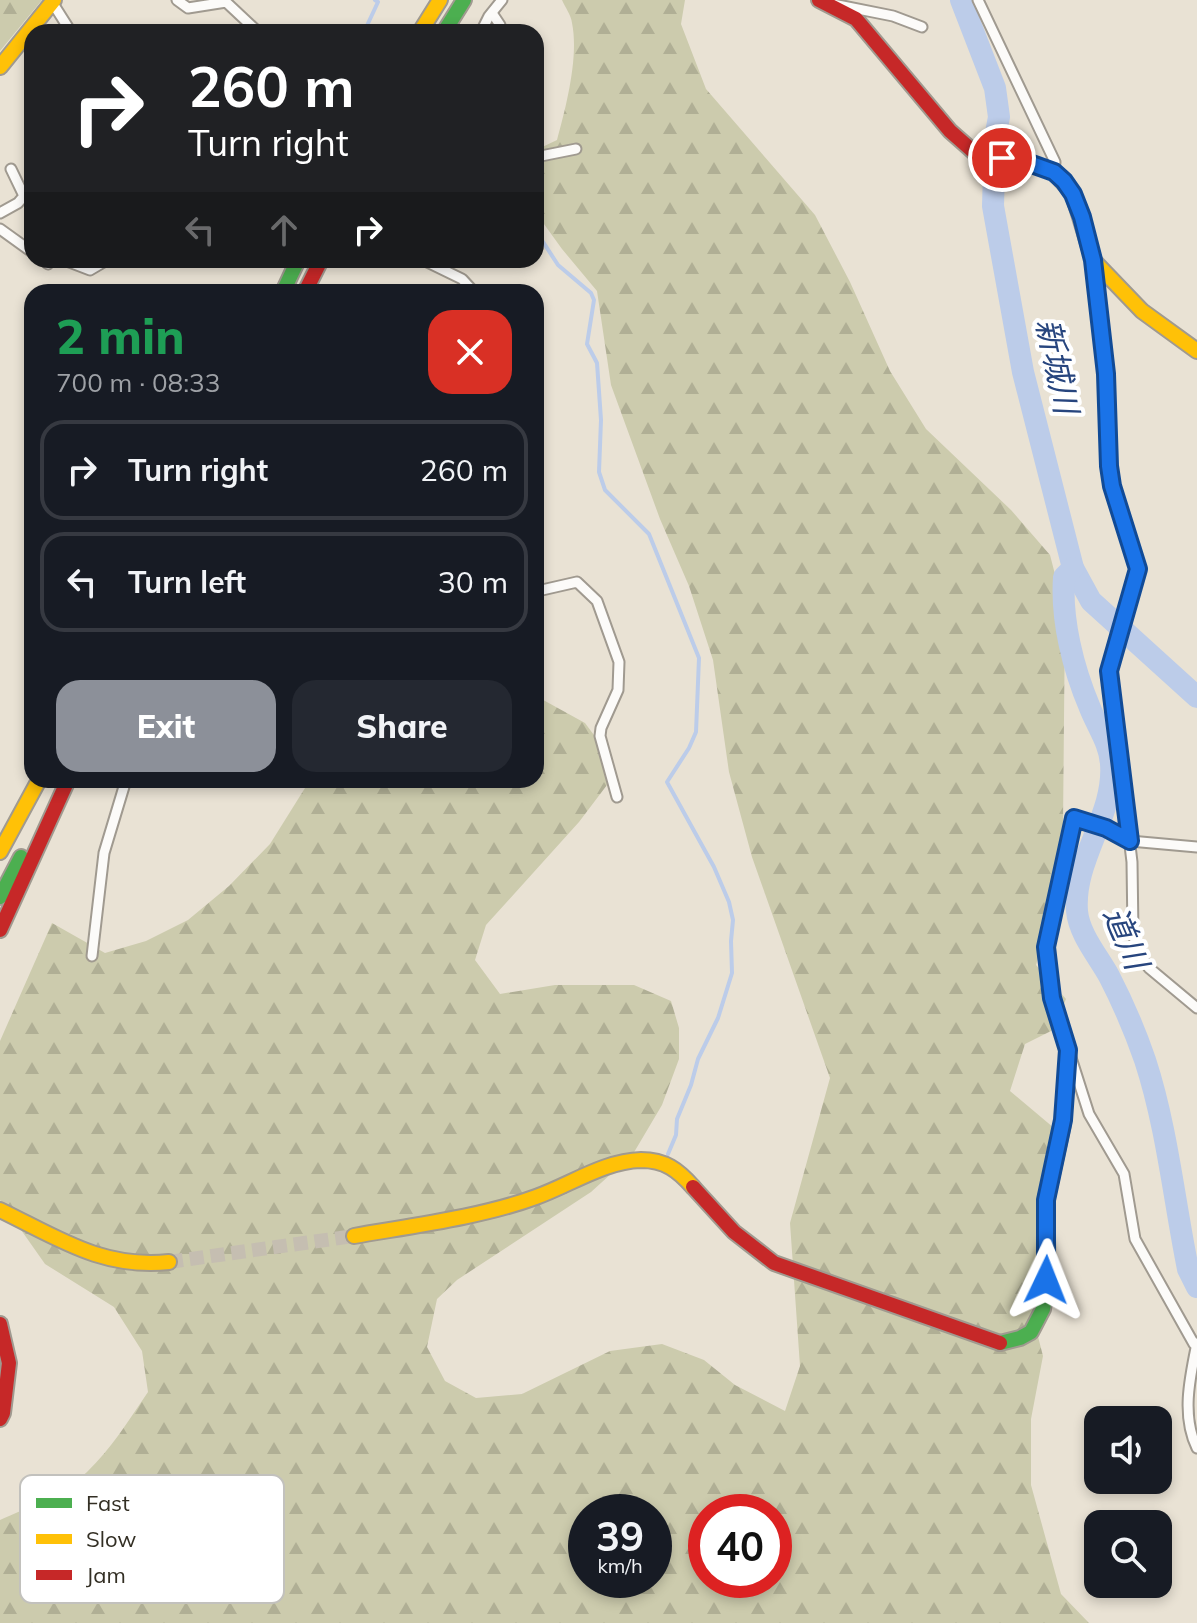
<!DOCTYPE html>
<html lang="en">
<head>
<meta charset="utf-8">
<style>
  body { margin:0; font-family:Mulish,"Noto Sans JP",sans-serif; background:#242831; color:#f1f3f6; height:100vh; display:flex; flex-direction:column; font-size:30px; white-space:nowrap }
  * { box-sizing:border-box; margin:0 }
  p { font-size:26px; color:#9ea1a6 }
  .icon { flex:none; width:44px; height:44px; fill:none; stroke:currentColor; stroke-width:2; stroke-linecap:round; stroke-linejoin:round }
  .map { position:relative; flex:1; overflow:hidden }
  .sheet { position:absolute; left:24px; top:284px; width:520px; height:504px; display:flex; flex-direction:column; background:#171b24; border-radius:24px; box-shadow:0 4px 12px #0003 }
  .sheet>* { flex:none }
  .hud { position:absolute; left:24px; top:24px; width:520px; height:244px; border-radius:24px; box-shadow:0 4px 12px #0003; background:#202124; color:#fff; overflow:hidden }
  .tools { position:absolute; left:1084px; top:1406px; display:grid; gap:16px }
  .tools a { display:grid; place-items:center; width:88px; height:88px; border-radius:16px; background:#171b24; box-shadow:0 4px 12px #0003; font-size:40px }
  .speed { position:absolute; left:568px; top:1494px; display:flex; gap:16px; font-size:40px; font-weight:700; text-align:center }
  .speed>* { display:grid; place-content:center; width:104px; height:104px; border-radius:50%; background:#171b24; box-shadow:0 4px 12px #0003; line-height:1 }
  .speed small { font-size:20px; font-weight:400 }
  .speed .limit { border:12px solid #d22; background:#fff; color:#111 }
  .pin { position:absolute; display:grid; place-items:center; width:68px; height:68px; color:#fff; margin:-34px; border:4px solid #fff; border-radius:50%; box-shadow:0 2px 8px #0007 }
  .me { position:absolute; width:88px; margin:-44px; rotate:2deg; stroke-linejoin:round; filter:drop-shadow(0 0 6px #0008) }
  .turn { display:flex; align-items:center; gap:28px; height:168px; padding:0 32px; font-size:36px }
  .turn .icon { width:104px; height:104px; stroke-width:2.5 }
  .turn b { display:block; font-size:56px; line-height:68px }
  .lanes { display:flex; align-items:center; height:76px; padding:0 32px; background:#0003; justify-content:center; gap:40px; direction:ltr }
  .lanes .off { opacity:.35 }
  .round { display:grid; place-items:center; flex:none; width:84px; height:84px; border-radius:24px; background:#242831 }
  .summary { display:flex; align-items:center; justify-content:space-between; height:136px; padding:0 32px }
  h1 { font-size:48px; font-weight:800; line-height:60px; color:#1e9e55 }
  .primary-button { display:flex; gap:16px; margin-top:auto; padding:16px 32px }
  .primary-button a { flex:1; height:92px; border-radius:24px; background:#8c9099; color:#fff; font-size:32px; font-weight:800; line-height:92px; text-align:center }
  .primary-button a+a { background:#242831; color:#f1f3f6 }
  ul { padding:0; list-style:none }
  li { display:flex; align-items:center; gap:24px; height:100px; margin:0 16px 12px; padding:0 16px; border:4px solid #363941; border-radius:24px }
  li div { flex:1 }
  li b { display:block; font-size:30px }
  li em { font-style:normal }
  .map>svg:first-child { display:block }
</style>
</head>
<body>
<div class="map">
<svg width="1197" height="1623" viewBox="0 0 1197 1623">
  <defs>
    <pattern id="forest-firs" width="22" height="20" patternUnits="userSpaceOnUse" patternTransform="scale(2)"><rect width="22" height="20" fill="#cccbad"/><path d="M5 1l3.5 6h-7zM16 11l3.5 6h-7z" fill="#b0af95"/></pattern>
  </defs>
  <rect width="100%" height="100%" fill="#e9e2d4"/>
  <g fill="url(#forest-firs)" fill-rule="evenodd">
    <polygon points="0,0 42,0 0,51"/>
    <path d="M562 0H685L681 24 706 89 815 215 850 282 890 371 926 429 1011 510 1050 555 1065 613 1063 826 1050 915 1036 965 1066 999 1053 1030 1025 1044 1010 1091 1054 1128 1038 1196V1295L1033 1317 1043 1356 1031 1419V1485L1061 1594 1089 1623H0V1520C26 1509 67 1491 87 1472 111 1449 129 1420 148 1392L142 1351 114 1307 45 1264 0 1200V1041L52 923 105 953 146 941 188 920 229 886 270 844 310 780H536V696L585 723 608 754 607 785 579 822 486 925 475 960 500 994 555 985H634L671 1001 679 1028V1059L662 1105 633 1154 591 1192 457 1280 437 1299 427 1347 445 1381 476 1398 522 1394 610 1351 662 1344 704 1360 735 1385 785 1411 800 1366 790 1223 830 1078 752 857 729 772 713 660 689 586 660 519 611 385 597 291 562 249 536 213V150L557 140C566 107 579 57 572 23 571 15 565 7 562 0ZM586 1512H654V1580H586ZM706 1512H774V1580H706Z"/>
  </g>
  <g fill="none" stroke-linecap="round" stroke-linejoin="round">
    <g stroke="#bccce9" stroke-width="4">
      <polyline points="364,32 378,2 375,0"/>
      <polyline points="536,231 558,265 591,293 594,300 587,344 597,363 601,420 599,472 605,490 649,534 699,658 696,732 689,748 667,782 714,867 729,902 733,920 731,941 732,973 718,1018 698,1059 691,1085 677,1119 676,1135 668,1154"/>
    </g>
    <g stroke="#bccce9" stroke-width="22">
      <polyline points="961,0 995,88 999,117 995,138 993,206 1023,372 1073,568 1091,601 1197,697"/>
      <path d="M1073 568 1064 577C1061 620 1073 668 1090 708 1097 726 1110 744 1111 764 1115 815 1073 859 1077 911 1079 934 1098 956 1109 976 1123 1003 1135 1031 1145 1060 1167 1127 1174 1200 1188 1269L1197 1287"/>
    </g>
    <polyline stroke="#c5beb1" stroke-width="14" stroke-dasharray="14 7" stroke-linecap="butt" points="169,1262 354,1236"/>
    <defs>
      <g id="street">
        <polyline points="177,0 188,8 226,2 258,32"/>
        <polyline points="978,0 1055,162 1054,172"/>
        <polyline points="52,2 71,32"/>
        <polyline points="833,4 893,16 922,27"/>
        <polyline points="492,13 500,25 500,32"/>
        <polyline points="481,32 489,16 502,0"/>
        <polyline points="536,157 576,149"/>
        <polyline points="0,213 18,203 24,196 11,169"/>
        <polyline points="0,229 32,252"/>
        <polyline points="43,260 48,264"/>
        <polyline points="64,260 90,270 107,260"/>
        <polyline points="423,260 462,279 474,292"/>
        <polyline points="1093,261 1106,374 1109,466 1112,486 1138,569 1109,671 1132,862 1133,933 1138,953 1149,968 1197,1008"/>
        <polyline points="536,587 542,590 577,582 597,601 619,662 618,690 601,728 600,736 617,797"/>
        <path d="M1197 847 1130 841 1106 828 1074 818 1064 874 1046 947 1052 998 1089 1114 1124 1174 1135 1239 1194 1344 1197 1343C1190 1377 1181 1416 1197 1448"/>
        <polyline points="92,956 104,853 126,780"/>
      </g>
      <g id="fast">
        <polyline points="444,32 464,0"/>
        <polyline points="283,292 298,260"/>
        <polyline points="0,897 21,857"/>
        <polyline points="1000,1343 1020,1338 1031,1332 1043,1309 1048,1279 1046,1202 1063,1124 1068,1050"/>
      </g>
      <g id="slow">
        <polyline points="420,32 440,0"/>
        <polyline points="0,67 54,0"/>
        <polyline points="1061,180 1073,194 1093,260 1142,311 1197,351"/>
        <polyline points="0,852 39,780"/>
        <path d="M0 1210C58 1238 102 1269 169 1262"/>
        <path d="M354 1236C411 1226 482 1217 536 1197 570 1185 604 1161 641 1160 665 1160 678 1170 693 1187"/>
      </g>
      <g id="jam">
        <polyline points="819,0 856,19 950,131 975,153 1029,163 1054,172 1061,180"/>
        <polyline points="305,292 321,260"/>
        <polyline points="0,930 68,780"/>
        <polyline points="693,1187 734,1232 774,1263 1000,1343"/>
        <polyline points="0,1324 9,1363 3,1413 0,1419"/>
      </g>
    </defs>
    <use href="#street" stroke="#a09a90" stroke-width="13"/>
    <use href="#fast" stroke="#a09a90" stroke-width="18"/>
    <use href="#slow" stroke="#a09a90" stroke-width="18"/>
    <use href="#jam" stroke="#a09a90" stroke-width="18"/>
    <use href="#street" stroke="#fcfbf9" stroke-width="9"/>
    <use href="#fast" stroke="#4caf50" stroke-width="14"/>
    <use href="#slow" stroke="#ffc107" stroke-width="14"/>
    <use href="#jam" stroke="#c62828" stroke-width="14"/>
  </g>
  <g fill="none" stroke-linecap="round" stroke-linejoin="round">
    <defs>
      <polyline id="route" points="1002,158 1029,163 1054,172 1064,181 1073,194 1082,217 1093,260 1106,374 1109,466 1112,486 1138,569 1109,671 1130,841 1106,828 1074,818 1046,947 1052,998 1068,1050 1063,1120 1046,1200 1046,1280"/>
    </defs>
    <use href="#route" stroke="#114b97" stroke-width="20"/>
    <use href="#route" stroke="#1a73e8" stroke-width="14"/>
  </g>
  <g text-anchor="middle" stroke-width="8" stroke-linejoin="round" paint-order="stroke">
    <g font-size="32" font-style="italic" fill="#27457e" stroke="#fff">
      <text transform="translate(1057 366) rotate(78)" y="11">新城川</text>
      <text transform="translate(1126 938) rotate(67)" y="11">道川</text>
    </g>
  </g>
  <rect x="20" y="1475" width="264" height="128" rx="12" fill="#fff" stroke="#c2c1bd" stroke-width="2"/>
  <rect x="36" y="1498" width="36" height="10" fill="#4caf50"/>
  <rect x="36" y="1534" width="36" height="10" fill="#ffc107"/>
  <rect x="36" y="1570" width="36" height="10" fill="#c62828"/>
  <g font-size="22" fill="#332f24">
    <text x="86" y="1511">Fast</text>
    <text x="86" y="1547">Slow</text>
    <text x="86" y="1583">Jam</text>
  </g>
</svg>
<div class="tools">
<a><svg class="icon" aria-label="sound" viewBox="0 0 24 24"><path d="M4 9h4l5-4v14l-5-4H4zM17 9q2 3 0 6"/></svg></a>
<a><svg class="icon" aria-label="search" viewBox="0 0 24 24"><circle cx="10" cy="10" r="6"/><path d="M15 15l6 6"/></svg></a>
</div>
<div class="speed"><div>39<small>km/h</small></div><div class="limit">40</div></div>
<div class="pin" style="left:1002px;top:158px;background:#d93025"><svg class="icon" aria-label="arrive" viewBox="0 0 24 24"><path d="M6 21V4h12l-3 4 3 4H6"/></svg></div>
<svg class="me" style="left:1046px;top:1280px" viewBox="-20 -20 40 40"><path d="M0-17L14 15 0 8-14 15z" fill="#1a73e8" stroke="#fff" stroke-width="4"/></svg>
<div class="hud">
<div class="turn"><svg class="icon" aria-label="right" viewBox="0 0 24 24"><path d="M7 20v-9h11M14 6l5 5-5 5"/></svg><div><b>260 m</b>Turn right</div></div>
<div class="lanes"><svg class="icon off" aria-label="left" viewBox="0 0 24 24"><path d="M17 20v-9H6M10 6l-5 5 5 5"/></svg><svg class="icon off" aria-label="ahead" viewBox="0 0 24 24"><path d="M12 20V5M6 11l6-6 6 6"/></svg><svg class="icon" aria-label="right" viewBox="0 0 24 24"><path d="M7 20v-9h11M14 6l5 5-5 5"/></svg></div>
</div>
<section class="sheet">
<div class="summary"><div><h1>2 min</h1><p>700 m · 08:33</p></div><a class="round" style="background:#d93025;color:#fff"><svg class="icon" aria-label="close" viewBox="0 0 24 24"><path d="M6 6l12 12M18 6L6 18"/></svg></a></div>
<ul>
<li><svg class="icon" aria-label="right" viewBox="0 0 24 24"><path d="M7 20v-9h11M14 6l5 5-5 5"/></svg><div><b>Turn right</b></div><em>260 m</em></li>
<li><svg class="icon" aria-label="left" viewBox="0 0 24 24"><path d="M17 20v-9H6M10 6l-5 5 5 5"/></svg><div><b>Turn left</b></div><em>30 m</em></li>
</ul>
<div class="primary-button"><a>Exit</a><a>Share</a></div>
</section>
</div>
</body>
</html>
